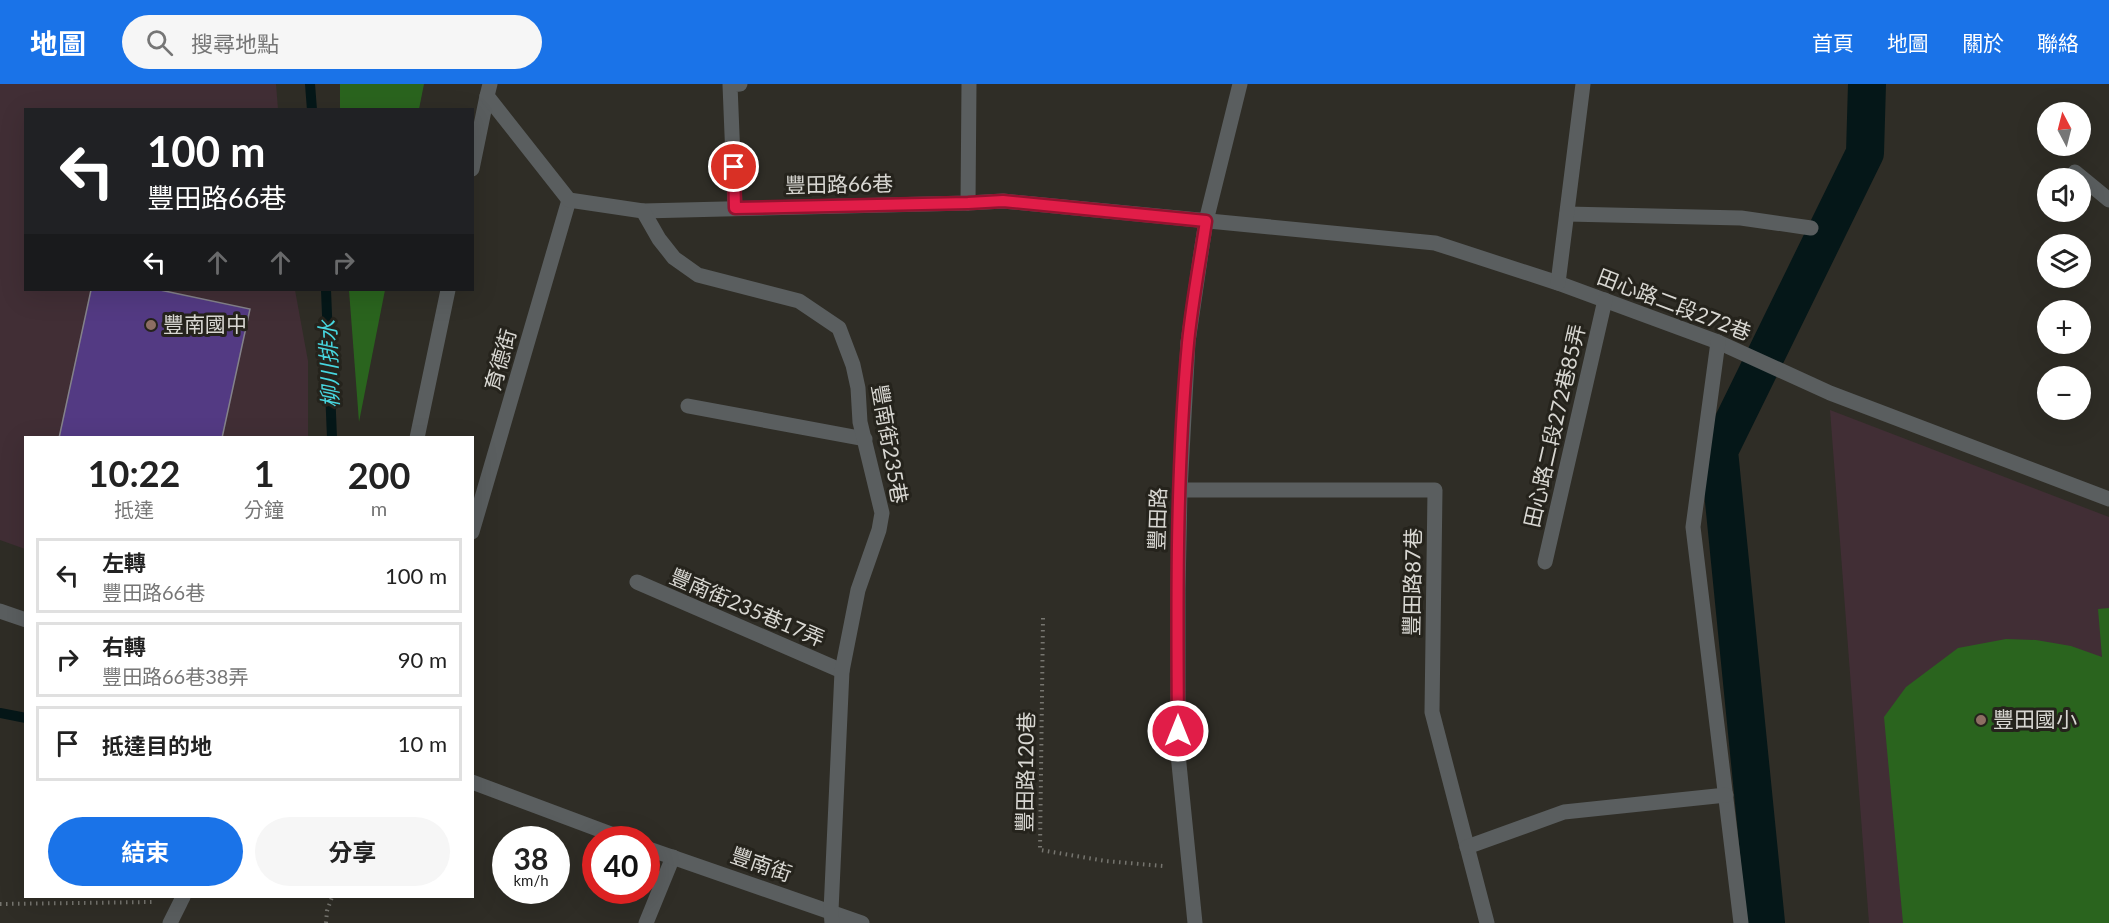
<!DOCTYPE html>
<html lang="zh-TW">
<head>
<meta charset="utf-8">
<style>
  body { margin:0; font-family:Lato,"Noto Sans TC",sans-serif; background:#f6f6f6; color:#222; height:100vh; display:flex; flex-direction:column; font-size:22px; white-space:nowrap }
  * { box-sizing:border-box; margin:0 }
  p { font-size:20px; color:#767676 }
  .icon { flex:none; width:33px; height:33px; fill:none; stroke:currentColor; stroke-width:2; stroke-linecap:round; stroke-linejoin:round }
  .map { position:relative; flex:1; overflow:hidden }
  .details { position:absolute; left:24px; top:352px; width:450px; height:462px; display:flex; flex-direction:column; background:#fff; border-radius:0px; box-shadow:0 6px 24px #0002 }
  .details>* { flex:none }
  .hud { position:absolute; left:24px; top:24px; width:450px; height:183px; border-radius:0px; box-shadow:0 6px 24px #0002; background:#202124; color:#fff; overflow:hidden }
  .needle { width:39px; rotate:353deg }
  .buttons { position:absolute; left:2037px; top:18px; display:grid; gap:12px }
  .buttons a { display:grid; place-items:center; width:54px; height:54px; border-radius:50%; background:#fff; box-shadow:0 6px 24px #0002; font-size:30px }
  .speed { position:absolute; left:492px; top:742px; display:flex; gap:12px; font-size:30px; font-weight:700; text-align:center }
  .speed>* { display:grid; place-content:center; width:78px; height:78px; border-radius:50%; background:#fff; box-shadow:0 6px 24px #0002; line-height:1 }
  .speed small { font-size:15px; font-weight:400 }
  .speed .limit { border:9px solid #d22; background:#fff; color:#111 }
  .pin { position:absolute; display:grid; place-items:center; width:51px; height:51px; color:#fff; margin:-26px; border:3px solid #fff; border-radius:50%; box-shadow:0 2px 6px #0007 }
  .me { position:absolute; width:66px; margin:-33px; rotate:0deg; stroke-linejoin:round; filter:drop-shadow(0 0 4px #0008) }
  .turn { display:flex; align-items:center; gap:21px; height:126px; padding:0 24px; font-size:27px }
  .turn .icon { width:78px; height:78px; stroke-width:2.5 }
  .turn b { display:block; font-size:42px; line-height:51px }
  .lanes { display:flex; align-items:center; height:57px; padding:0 24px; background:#0003; justify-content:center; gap:30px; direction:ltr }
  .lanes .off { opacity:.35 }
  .eta { display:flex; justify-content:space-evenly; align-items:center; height:102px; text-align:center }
  .eta b { font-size:36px; font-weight:700; line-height:42px }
  .primary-button { display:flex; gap:12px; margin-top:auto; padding:12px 24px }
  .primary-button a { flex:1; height:69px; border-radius:36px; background:#1a73e8; color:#fff; font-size:24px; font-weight:700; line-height:69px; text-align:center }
  .primary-button a+a { background:#f6f6f6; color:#222 }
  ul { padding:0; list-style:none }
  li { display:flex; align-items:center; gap:18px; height:75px; margin:0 12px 9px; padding:0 12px; border:3px solid #e0e0e0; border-radius:0px }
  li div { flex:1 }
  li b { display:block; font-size:22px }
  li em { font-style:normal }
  header { display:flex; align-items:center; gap:36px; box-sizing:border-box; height:84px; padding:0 30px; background:#1a73e8; color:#fff }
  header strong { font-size:28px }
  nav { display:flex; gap:33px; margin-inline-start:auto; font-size:21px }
  .search { width:420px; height:54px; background:#f6f6f6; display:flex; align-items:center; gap:15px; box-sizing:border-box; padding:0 21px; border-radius:33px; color:#767676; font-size:22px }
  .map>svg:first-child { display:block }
</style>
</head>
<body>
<header>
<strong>地圖</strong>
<div class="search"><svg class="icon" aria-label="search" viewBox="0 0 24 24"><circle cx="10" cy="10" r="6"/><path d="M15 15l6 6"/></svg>搜尋地點</div>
<nav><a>首頁</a><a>地圖</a><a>關於</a><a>聯絡</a></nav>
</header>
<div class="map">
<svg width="2109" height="839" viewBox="0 0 2109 839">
  <rect width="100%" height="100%" fill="#2f2d26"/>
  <g fill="#412e35">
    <polygon points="0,0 276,0 278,25 26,26 26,206 295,206 308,277 308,354 26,354 25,465 0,456"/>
    <polygon points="1830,326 2109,433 2109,839 1869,839"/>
  </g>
  <g fill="#2a641e">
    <polygon points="340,0 424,0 419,25 340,26"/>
    <polygon points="349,206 385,206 359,338"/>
    <polygon points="2109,524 2109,839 1903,839 1884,633 1906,603 1958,564 2006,555 2036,556 2071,562 2102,573 2098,525"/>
  </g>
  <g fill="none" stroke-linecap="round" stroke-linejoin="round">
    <g stroke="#051718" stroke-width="10">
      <polyline points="310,0 312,26"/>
      <polyline points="326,206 332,354"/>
      <polyline points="0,629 26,634"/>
    </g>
    <polyline stroke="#051718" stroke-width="38" points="1766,839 1719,367 1865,69 1867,0"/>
  </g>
  <polygon fill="#533a83" stroke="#84828a" stroke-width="1.5" points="91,206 160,206 250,225 222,354 59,354"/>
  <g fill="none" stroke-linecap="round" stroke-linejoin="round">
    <g stroke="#76756f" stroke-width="4" stroke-dasharray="1.5 4.5" stroke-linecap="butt">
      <polyline points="1043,534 1040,766 1105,777 1163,782"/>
      <polyline points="0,820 152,818"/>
      <polyline points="326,839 327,827 332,813"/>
    </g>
    <g stroke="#5a5e5f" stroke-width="15">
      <polyline points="2075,88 2109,116"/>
      <polyline points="968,119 969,0"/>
      <polyline points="735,124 730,1 740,0"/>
      <polyline points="643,127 968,119 1003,117 1435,159 1558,199 1718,258 1830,309 2109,415"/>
      <polyline points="1567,130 1741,134 1811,144"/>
      <polyline points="1558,199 1583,0"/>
      <polyline points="1718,258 1693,443 1741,839"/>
      <polyline points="688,322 865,355"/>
      <polyline points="1180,406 1435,406 1432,628 1487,839"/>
      <polyline points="472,448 569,116"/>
      <polyline points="1545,478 1605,216"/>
      <polyline points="637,498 842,587"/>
      <polyline points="1467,763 1564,728 1726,711"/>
      <polyline points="170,839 183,813"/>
      <polyline points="646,839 673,773"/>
    </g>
    <g stroke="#5a5e5f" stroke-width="15">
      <polyline points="472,85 487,12"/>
      <polyline points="417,354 448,206"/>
      <polyline points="0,527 26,536"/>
      <polyline points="472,698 627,756"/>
      <polyline points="646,764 862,839"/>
    </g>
    <g stroke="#5a5e5f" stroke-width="15">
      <polyline points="490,0 487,12 569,116 643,127 659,155 674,174 698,191 799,217 839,244 853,281 858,304 860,338 882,429 879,446 858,506 842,587 831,827 832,839"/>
      <polyline points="1195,839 1178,670 1178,506 1180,406 1188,258 1202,162 1206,137 1240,0"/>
    </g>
  </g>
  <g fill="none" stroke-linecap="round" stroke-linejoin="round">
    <defs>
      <path id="route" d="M734 83 735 124 968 119 1003 117 1206 137C1200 177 1192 218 1188 259 1176 388 1177 518 1178 647"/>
    </defs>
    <use href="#route" stroke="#92132f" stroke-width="15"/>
    <use href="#route" stroke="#e11d48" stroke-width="10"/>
  </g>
  <g fill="#8d6e63" stroke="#25231c" stroke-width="2">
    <circle cx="151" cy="241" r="6"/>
    <circle cx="1981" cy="636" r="6"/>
  </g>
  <g text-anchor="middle" stroke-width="6" stroke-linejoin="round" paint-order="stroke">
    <g font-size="21" fill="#d8d7d2" stroke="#25231c">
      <text transform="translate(839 101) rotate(-1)" y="7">豐田路66巷</text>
      <text transform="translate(1674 221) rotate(21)" y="7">田心路二段272巷</text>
      <text transform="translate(501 276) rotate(-74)" y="7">育德街</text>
      <text transform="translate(1555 342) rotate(-77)" y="7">田心路二段272巷85弄</text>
      <text transform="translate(889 360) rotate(80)" y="7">豐南街235巷</text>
      <text transform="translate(1158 435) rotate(-88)" y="7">豐田路</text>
      <text transform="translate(1413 498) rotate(-89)" y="7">豐田路87巷</text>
      <text transform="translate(747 524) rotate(23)" y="7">豐南街235巷17弄</text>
      <text transform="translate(1026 688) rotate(-89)" y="7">豐田路120巷</text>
      <text transform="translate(761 781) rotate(19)" y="7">豐南街</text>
    </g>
    <g font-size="21" fill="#d8d7d2" stroke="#25231c" text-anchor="start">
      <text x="163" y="248">豐南國中</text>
      <text x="1993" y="643">豐田國小</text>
    </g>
    <g font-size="22" font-style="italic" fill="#47d6df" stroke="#25231c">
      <text transform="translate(329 280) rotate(-92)" y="8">柳川排水</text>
    </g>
  </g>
</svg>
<div class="buttons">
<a><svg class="needle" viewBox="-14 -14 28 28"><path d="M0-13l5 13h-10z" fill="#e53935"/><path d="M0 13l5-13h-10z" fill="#767676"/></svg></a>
<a><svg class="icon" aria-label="sound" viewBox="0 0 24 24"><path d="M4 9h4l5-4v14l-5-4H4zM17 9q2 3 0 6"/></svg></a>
<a><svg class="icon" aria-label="layers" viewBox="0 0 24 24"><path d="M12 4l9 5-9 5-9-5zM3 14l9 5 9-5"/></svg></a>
<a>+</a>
<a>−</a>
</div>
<div class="speed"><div>38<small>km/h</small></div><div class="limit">40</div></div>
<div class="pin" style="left:734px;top:83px;background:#d93025"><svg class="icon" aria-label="arrive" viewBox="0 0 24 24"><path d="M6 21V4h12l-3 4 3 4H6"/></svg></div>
<svg class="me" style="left:1178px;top:647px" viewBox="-20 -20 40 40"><circle r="17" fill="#e11d48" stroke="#fff" stroke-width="3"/><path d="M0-11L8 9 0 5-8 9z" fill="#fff"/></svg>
<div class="hud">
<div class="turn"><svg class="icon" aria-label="left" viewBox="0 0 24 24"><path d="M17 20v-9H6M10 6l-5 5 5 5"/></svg><div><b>100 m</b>豐田路66巷</div></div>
<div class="lanes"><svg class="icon" aria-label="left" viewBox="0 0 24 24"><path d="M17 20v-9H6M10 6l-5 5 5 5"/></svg><svg class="icon off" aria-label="ahead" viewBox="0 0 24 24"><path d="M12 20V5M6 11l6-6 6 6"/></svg><svg class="icon off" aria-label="ahead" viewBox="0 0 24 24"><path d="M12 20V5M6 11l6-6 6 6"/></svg><svg class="icon off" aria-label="right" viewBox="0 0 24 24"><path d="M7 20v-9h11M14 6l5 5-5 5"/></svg></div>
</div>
<section class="details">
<div class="eta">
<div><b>10:22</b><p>抵達</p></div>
<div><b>1</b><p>分鐘</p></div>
<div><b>200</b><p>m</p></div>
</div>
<ul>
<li><svg class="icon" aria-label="left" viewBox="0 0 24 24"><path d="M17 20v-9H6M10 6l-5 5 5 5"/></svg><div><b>左轉</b><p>豐田路66巷</p></div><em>100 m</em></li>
<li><svg class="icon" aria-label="right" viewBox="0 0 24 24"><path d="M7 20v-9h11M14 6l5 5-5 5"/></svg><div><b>右轉</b><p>豐田路66巷38弄</p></div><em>90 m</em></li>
<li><svg class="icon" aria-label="arrive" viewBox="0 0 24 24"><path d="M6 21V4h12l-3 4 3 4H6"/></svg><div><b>抵達目的地</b></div><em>10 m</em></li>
</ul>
<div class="primary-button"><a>結束</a><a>分享</a></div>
</section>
</div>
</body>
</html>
